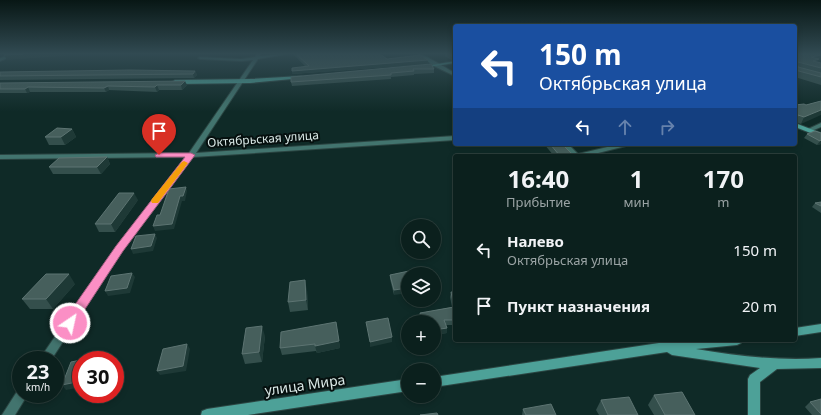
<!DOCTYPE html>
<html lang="ru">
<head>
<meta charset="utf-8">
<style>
  body { margin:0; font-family:"Noto Sans",sans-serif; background:#192d2a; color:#f1f3f6; height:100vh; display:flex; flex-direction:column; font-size:15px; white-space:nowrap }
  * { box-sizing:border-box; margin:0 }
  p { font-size:13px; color:#9aa3a4 }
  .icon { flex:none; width:22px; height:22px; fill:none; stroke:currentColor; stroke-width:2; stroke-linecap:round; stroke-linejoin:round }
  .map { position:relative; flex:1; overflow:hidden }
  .details { position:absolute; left:453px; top:154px; width:344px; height:188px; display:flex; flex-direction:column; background:#0b201d; border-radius:4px; box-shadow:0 2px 6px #0003,0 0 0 1px #2b3e3b }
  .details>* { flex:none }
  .top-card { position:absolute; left:453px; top:24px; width:344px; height:122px; border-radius:4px; box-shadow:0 2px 6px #0003,0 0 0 1px #2b3e3b; background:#1a4fa0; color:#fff; overflow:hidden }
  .buttons { position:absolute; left:401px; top:219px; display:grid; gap:8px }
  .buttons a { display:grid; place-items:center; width:40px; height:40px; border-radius:50%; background:#0b201d; box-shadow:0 2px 6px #0003,0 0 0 1px #2b3e3b; font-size:20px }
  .speed { position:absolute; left:12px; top:351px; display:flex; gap:8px; font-size:20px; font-weight:700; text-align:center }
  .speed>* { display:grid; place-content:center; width:52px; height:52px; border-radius:50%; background:#0b201d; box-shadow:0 2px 6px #0003,0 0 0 1px #2b3e3b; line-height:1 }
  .speed small { font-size:10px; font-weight:400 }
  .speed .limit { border:6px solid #d22; background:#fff; color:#111 }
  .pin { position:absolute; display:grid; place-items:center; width:34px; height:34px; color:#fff; margin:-41px -17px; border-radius:50% 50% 50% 0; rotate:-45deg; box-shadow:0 0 4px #0007 }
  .pin .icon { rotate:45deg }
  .me { position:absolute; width:44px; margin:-22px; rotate:34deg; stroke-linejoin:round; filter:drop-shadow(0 0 3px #0008) }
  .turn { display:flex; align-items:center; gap:14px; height:84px; padding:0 20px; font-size:18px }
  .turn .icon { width:52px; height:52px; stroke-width:2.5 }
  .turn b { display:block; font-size:28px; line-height:34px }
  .lanes { display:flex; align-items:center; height:38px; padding:0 20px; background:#0003; justify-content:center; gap:20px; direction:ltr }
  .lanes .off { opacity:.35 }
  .eta { display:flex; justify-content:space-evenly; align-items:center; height:68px; text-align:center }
  .eta b { font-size:24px; font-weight:700; line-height:28px }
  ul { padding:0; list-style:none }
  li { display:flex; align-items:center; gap:12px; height:56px; padding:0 20px }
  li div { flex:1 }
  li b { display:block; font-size:15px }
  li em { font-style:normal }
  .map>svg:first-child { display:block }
</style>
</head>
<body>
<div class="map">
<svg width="821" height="415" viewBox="0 0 821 415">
  <rect width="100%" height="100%" fill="#0f2a27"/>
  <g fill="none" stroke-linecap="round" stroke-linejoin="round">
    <defs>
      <g id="street">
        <polygon points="12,54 18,54 0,61 0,58"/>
        <polygon points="257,54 261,54 260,56 286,54 258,59 196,153 455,136 455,140 193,157 123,250 51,360 39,360 117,246 186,157 0,159 0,155 189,153 253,60 241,61 200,59 198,58 200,57 241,59 255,57"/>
        <path d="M418 54C425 54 447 69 455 73V76L434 66Z"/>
        <polygon points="821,123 821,127 809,132 806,130"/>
        <polygon points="561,144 568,144 578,154 620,144 631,144 630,145 586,156 572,156"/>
        <polygon points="21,389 21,394 28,394 15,415 2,415 18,390"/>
      </g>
      <g id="secondary">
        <polygon points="455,61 455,63 422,68 420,67"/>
        <polygon points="301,76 303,77 303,78 250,83 175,84 172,82 175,80 250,79"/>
        <polygon points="795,123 821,133 821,137 795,127"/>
        <polygon points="821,324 821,332 795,336 795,328"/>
        <path d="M691 340H743L741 343 737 345 696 349C738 356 779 361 821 358V368L777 369 760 382V415H748V379L750 375 760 368 672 355 667 352 434 387V377L659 343Z"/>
        <polygon points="408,379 408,391 248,415 201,415 202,411 207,409"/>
      </g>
    </defs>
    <use href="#street" stroke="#2b4542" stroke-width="2"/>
    <use href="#secondary" stroke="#2b4542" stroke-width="2"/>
    <use href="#street" fill="#42746e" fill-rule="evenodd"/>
    <use href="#secondary" fill="#4da198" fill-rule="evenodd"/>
  </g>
  <g fill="#344f4c">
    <polygon points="293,54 380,54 387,59 428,64 292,74 306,67"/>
    <polygon points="445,54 455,54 455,60 451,60 445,56"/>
    <polygon points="795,54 821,54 821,60 818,60 817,62 821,63 821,85 795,77"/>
    <polygon points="431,64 434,69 434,73 414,74 414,75 391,77 391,79 292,86 291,82"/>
    <polygon points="195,71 197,75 194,78 0,80 0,72"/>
    <polygon points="0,83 187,85 182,90 159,90 157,92 109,90 106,92 30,92 27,93 0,93"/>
    <polygon points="821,101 801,124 796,122 795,124 795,105 806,105"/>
    <polygon points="72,129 76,137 65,145 49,145 45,137"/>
    <polygon points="821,133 821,144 817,145 804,138 807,134"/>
    <polygon points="544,144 562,144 574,156 554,156"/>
    <polygon points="107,157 110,164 101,174 53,174 49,167"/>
    <polygon points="138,200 115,232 99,232 95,224"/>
    <polygon points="821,202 821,213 812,207 815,203"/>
    <polygon points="409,271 394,295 390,279 390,275"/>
    <polygon points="75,284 53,309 30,309 22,299"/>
    <polygon points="307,290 308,310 290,312 288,302"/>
    <polygon points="451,292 455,292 455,325 446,325 447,328 447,333 434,335 434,322 421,322 419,318 420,313 452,307 450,297"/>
    <polygon points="336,322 340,348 317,353 316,351 282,355 280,348"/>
    <polygon points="265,336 262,362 245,364 242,354"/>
    <polygon points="654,395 695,415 654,415 648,405"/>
    <polygon points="821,399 821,415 812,415 805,407 810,402"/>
    <polygon points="601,400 638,415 599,415 596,410"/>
    <polygon points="523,409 556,415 522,415"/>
  </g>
  <g fill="#1e3936">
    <polygon points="23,54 91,54 7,60 4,55"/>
    <polygon points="821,55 821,60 818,60 816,65 811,57"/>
    <polygon points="428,60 428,64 292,74 292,71"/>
    <polygon points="195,71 197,75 194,78 193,74"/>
    <polygon points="185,81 187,85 182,90 181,85"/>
    <polygon points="157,85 159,90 157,92 155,87"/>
    <polygon points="108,86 109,90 106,92 104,88"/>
    <polygon points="28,87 30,92 27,93 25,89"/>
    <polygon points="821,110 821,115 801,124 804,117"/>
    <polygon points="72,129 76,137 65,145 61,137"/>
    <polygon points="821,140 821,144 817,145 820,141"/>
    <polygon points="107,157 110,164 101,174 97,167"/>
    <polygon points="186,187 187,191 185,201 182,201 174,229 155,231 153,226 180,196"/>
    <polygon points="134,193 138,200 115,232 111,224"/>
    <polygon points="155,234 157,238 153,251 133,254 131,249"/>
    <polygon points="132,273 135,277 130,293 108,296 105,291"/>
    <polygon points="69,274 75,284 53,309 46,299"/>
    <polygon points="305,280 307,290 308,310 306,300"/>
    <polygon points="408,288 408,293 394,295 394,290"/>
    <polygon points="336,322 340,348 317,353 315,346"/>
    <polygon points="262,326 265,336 262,362 259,352"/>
    <polygon points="447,328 447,333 434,335 434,330"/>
    <polygon points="392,337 392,342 370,347 370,342"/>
    <polygon points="187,344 190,349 186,371 160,375 157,371"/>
    <polygon points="81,381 81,387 66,390 62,385"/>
  </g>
  <g fill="#465f5c" stroke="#5d7472">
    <polygon points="8,54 23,54 4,55"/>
    <polygon points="296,54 380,54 387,59 420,55 428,60 292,71 292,68 309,66"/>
    <polygon points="448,54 455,54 455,56 451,56"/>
    <polygon points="795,54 821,54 821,55 811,57 819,59 813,61 821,63 821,68 798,62 797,63 798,67 821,73 821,77 795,70"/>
    <polygon points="431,64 434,69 413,69 414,71 391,73 391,75 291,82 291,77"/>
    <polygon points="130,70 195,71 193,74 0,76 0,72"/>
    <polygon points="185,81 181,85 157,85 155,87 108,86 104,88 28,87 25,89 0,89 0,83"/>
    <polygon points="821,101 821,110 804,117 798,115 797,119 795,120 795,105 804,104 806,105"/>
    <polygon points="57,128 72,129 61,137 45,137"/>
    <polygon points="815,131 821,133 821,140 820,141 807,134"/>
    <polygon points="550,144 562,144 574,156 560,156"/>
    <polygon points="107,157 97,167 49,167 59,158"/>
    <polygon points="186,187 183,196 180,196 172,224 153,226 157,215 160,215 169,189"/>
    <polygon points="119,193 134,193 111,224 95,224"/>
    <polygon points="821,202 821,206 815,203"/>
    <polygon points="155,234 151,246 131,249 136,236"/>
    <polygon points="409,271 410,274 408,274 408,288 394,290 390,275"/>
    <polygon points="132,273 127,288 105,291 111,276"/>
    <polygon points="46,274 69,274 46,299 22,299"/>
    <polygon points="305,280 306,300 288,302 290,282"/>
    <polygon points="451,292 455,292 455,320 444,320 447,328 434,330 434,322 422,322 420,313 454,307"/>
    <polygon points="388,318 392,337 370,342 366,322"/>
    <polygon points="336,322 339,341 315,346 315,344 280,348 281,332"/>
    <polygon points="262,326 259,352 242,354 246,328"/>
    <polygon points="187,344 183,366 157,371 163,349"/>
    <polygon points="98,357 97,360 83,360"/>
    <polygon points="81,360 81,381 62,385 71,362"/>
    <polygon points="682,392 695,415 665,415 654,395"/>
    <polygon points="629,397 638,415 608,415 601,400"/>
    <polygon points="821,399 821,414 810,402"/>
    <polygon points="551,404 556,415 526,415 523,409"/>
    <polygon points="437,413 438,415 420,415"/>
  </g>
  <linearGradient id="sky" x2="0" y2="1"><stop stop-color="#081715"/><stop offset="0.48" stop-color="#314a52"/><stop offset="1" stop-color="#314a52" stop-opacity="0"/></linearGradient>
  <rect width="821" height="112" fill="url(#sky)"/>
  <polygon fill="#fb8fc5" stroke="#a35d80" points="159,153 191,153 195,155 123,251 74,326 70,328 65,326 64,323 65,319 116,246 185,157 156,157 155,155"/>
  <polygon fill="#f59e0b" points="184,161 188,163 158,203 152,203 151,201 152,199 182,162"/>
  <g text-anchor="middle" stroke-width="4" stroke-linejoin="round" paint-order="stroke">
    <g font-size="12" fill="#d9e8e6" stroke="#06100f">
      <text transform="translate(263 139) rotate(-4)" y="4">Октябрьская улица</text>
    </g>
    <g font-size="14" fill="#d9e8e6" stroke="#06100f">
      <text transform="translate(305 385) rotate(-8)" y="5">улица Мира</text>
    </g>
  </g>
</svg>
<div class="buttons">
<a><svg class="icon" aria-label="search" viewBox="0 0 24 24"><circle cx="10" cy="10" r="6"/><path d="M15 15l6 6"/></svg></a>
<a><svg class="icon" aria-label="layers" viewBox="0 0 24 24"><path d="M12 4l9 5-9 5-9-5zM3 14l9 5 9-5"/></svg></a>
<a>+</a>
<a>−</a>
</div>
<div class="speed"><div>23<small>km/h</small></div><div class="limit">30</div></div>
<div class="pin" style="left:159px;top:155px;background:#d93025"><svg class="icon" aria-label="arrive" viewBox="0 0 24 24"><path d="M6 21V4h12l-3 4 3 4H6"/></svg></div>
<svg class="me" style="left:70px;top:323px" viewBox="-20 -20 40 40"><circle r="17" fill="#fb8fc5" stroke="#fff" stroke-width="3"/><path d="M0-11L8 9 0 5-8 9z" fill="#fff"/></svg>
<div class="top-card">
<div class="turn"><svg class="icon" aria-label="left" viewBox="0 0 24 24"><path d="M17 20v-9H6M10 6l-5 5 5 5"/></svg><div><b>150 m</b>Октябрьская улица</div></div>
<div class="lanes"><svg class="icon" aria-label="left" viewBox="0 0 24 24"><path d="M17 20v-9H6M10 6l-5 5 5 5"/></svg><svg class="icon off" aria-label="ahead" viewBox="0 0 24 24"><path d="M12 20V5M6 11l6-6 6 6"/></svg><svg class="icon off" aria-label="right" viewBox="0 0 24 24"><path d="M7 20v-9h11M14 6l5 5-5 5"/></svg></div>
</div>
<section class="details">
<div class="eta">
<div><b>16:40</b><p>Прибытие</p></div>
<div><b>1</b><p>мин</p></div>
<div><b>170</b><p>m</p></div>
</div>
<ul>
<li><svg class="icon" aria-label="left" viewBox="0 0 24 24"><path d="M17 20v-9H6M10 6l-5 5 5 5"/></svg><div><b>Налево</b><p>Октябрьская улица</p></div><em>150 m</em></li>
<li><svg class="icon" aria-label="arrive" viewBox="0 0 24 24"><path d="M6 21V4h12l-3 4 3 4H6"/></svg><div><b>Пункт назначения</b></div><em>20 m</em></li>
</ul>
</section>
</div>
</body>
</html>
